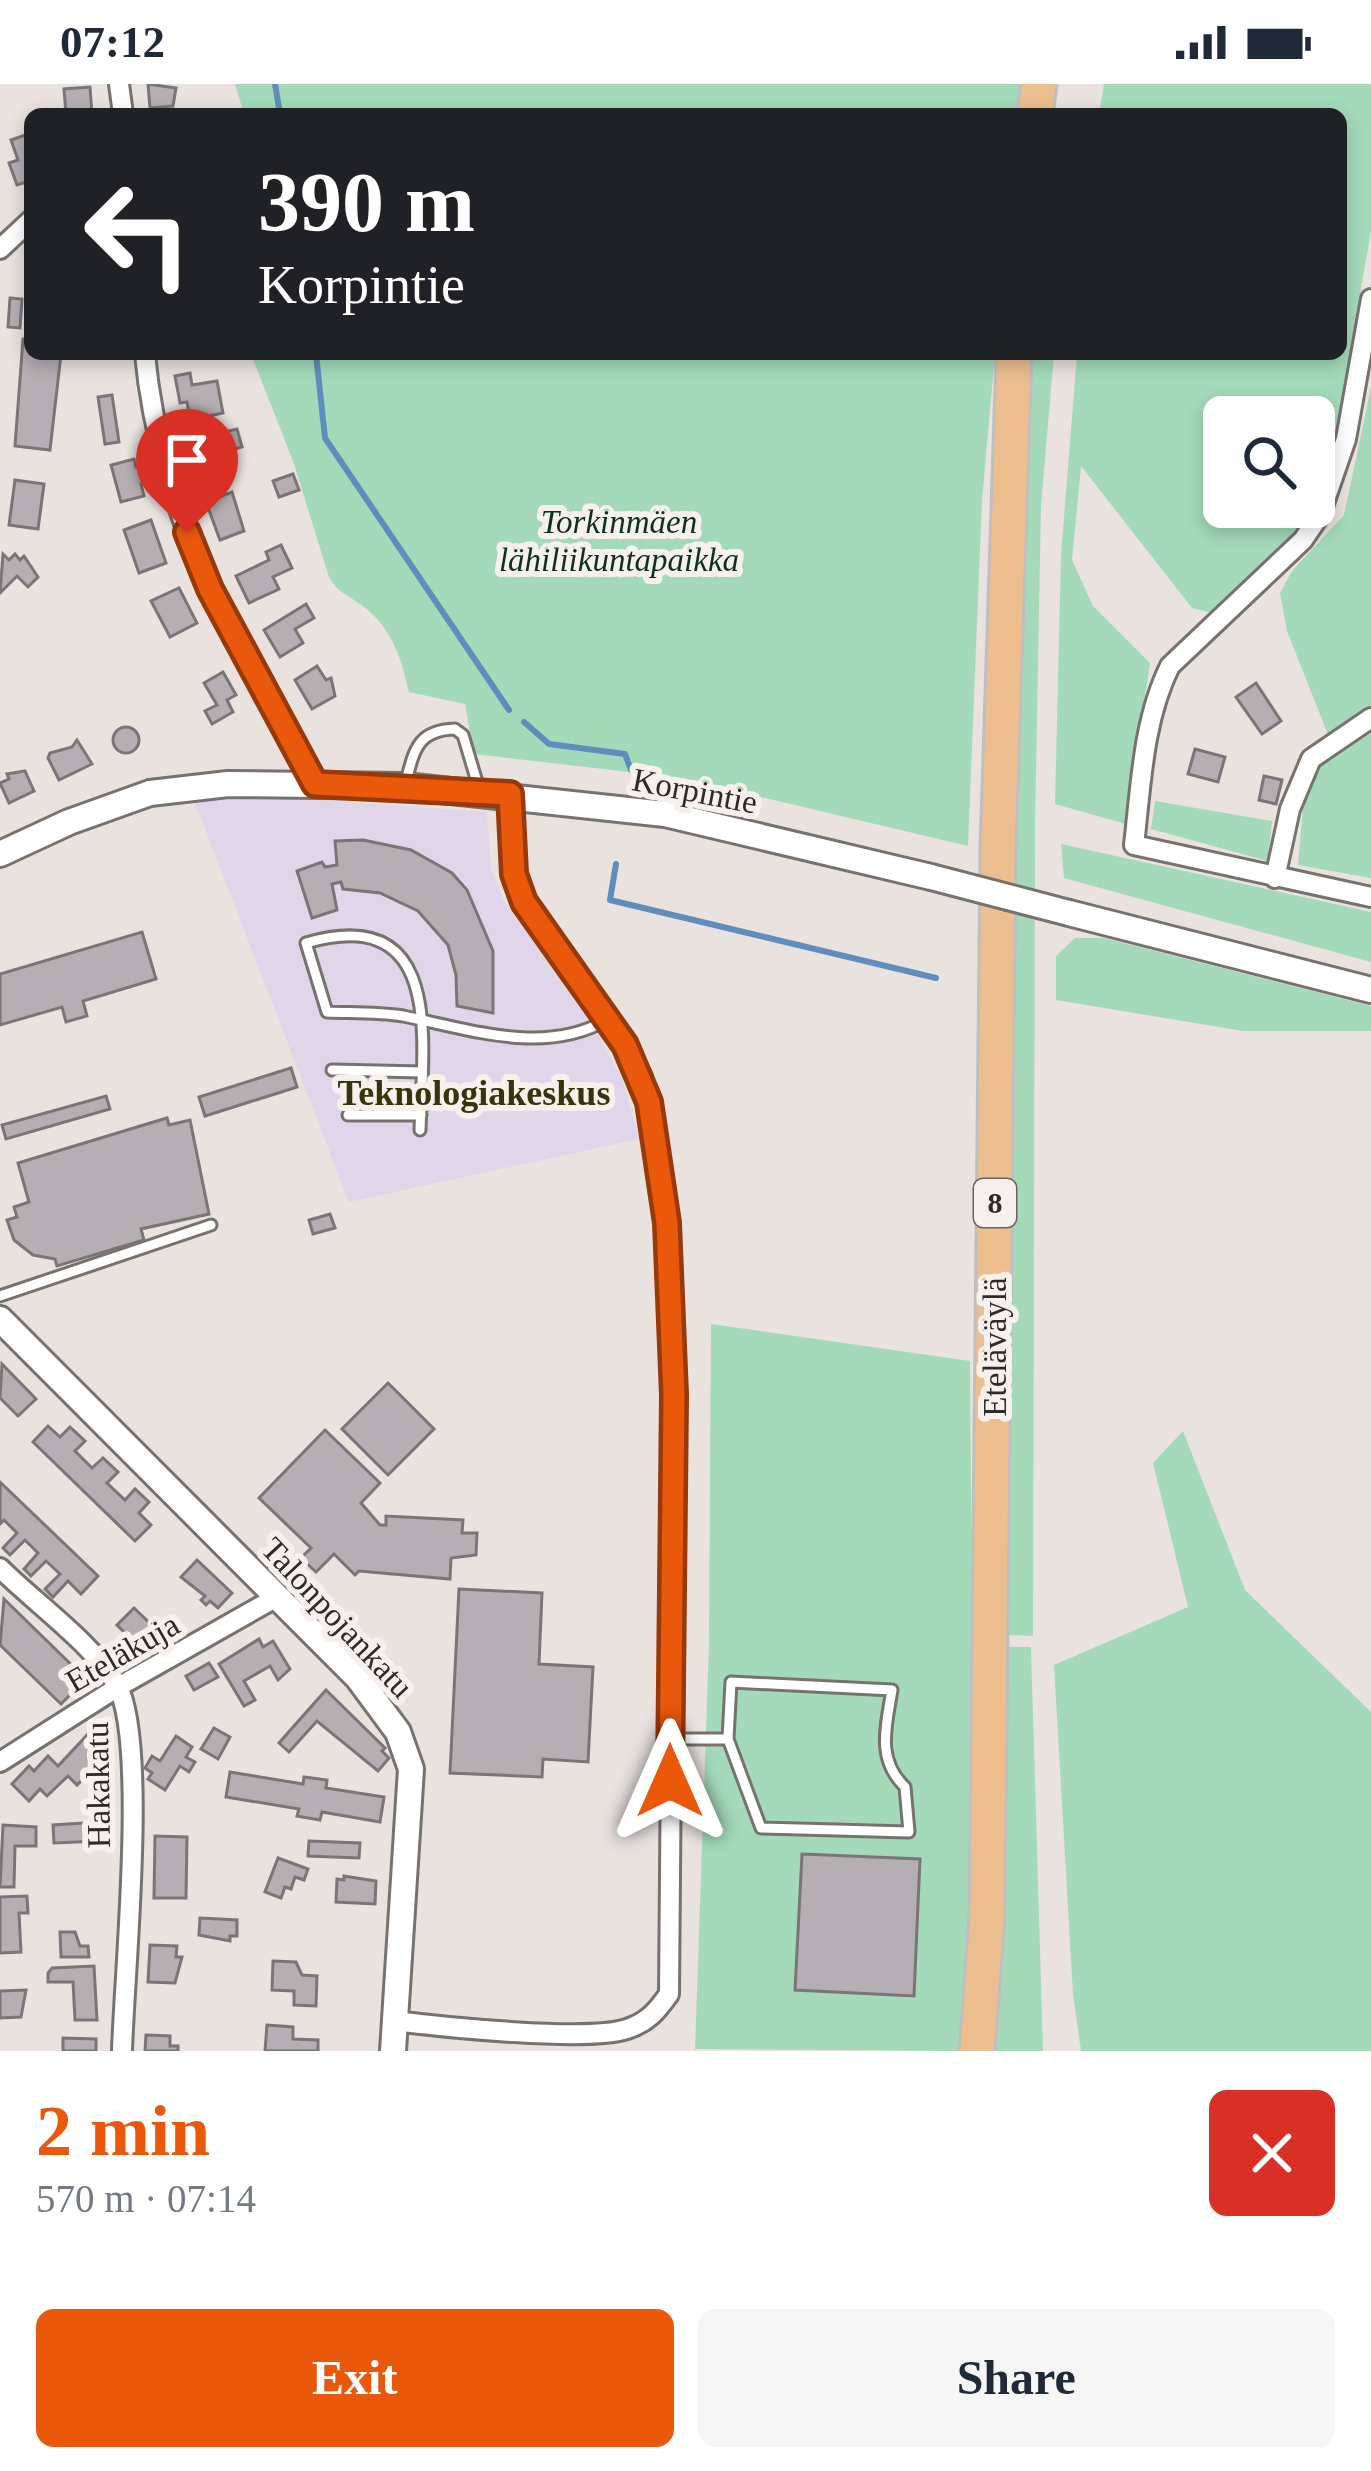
<!DOCTYPE html>
<html lang="en">
<head>
<meta charset="utf-8">
<style>
  body { margin:0; font-family:Georgia,serif; background:#f6f6f7; color:#1f2937; height:100vh; display:flex; flex-direction:column; font-size:45px; white-space:nowrap }
  * { box-sizing:border-box; margin:0 }
  p { font-size:39px; color:#747a83 }
  .icon { flex:none; width:66px; height:66px; fill:none; stroke:currentColor; stroke-width:2; stroke-linecap:round; stroke-linejoin:round }
  .map { position:relative; height:1967px; overflow:hidden }
  .panel { display:flex; flex-direction:column; background:#fff; flex:1 }
  .panel>* { flex:none }
  .guide { position:absolute; left:24px; top:24px; width:1323px; height:252px; border-radius:18px; box-shadow:0 6px 18px #0003; background:#202124; color:#fff; overflow:hidden }
  .fabs { position:absolute; left:1203px; top:312px; display:grid; gap:24px }
  .fabs a { display:grid; place-items:center; width:132px; height:132px; border-radius:18px; background:#fff; box-shadow:0 6px 18px #0003; font-size:60px }
  .pin { position:absolute; display:grid; place-items:center; width:102px; height:102px; color:#fff; margin:-123px -51px; border-radius:50% 50% 50% 0; rotate:-45deg; box-shadow:0 0 12px #0007 }
  .pin .icon { rotate:45deg }
  .me { position:absolute; width:132px; margin:-66px; rotate:0deg; stroke-linejoin:round; filter:drop-shadow(0 0 9px #0008) }
  .turn { display:flex; align-items:center; gap:42px; height:252px; padding:0 36px; font-size:54px }
  .turn .icon { width:156px; height:156px; stroke-width:2.5 }
  .turn b { display:block; font-size:84px; line-height:102px }
  .round { display:grid; place-items:center; flex:none; width:126px; height:126px; border-radius:18px; background:#f6f6f7 }
  .head { display:flex; align-items:center; justify-content:space-between; height:204px; padding:0 36px }
  h1 { font-size:72px; font-weight:800; line-height:90px; color:#ea580c }
  .action { display:flex; gap:24px; margin-top:auto; padding:24px 36px }
  .action a { flex:1; height:138px; border-radius:18px; background:#ea580c; color:#fff; font-size:48px; font-weight:800; line-height:138px; text-align:center }
  .action a+a { background:#f6f6f7; color:#1f2937 }
  .status { display:flex; justify-content:space-between; align-items:center; height:84px; padding:0 60px; background:#fff; direction:ltr }
  .status svg { height:33px; fill:currentColor }
  .map>svg:first-child { display:block }
</style>
</head>
<body>
<div class="status"><b>07:12</b><svg viewBox="0 0 49 12"><path d="M0 12V9h3v3zM5 12V6h3v6zM10 12V3h3v9zM15 12V0h3v12zM26 1h20v11H26zM47 4h2v5h-2z"/></svg></div>
<div class="map">
<svg width="1371" height="1967" viewBox="0 0 1371 1967">
  <rect width="100%" height="100%" fill="#e9e2df"/>
  <polygon fill="#e0d5e9" points="289,714 487,728 491,785 504,817 600,953 623,998 639,1055 349,1118 194,716"/>
  <g fill="#a4dab9">
    <polygon points="235,0 1020,0 1016,30 244,30"/>
    <polygon points="1104,0 1371,0 1371,147 1330,382 1314,417 1314,333 1224,333 1224,423 1311,423 1288,460 1213,529 1192,524 1081,382 1072,476 1093,522 1150,579 1126,740 1055,720 1061,471 1077,270 1341,270 1341,30 1099,30"/>
    <path d="M251 270H995L982 416 968 762 680 694 474 670 465 620 409 608C401 572 390 539 357 518 343 508 338 508 329 493L293 377Z"/>
    <polygon points="1028,270 1054,270 1041,422 1035,740 1033,1552 1007,1551 1013,731"/>
    <polygon points="1371,303 1371,794 1298,781 1305,699 1329,653 1287,547 1280,509 1292,487 1344,431"/>
    <polygon points="1155,717 1272,737 1268,777 1151,745"/>
    <polygon points="1061,760 1371,828 1371,878 1064,794"/>
    <polygon points="1075,854 1104,854 1371,922 1371,947 1243,947 1056,916 1056,872"/>
    <polygon points="711,1240 970,1277 974,1791 967,1926 958,1967 695,1965 709,1560"/>
    <polygon points="1183,1347 1245,1506 1371,1628 1371,1967 1081,1967 1073,1910 1054,1581 1188,1523 1153,1379"/>
    <polygon points="1007,1563 1031,1563 1043,1967 991,1967 1005,1736"/>
  </g>
  <g fill="none" stroke-linecap="round" stroke-linejoin="round">
    <g stroke="#5f8ebc" stroke-width="6">
      <polyline points="275,0 280,30"/>
      <polyline points="316,270 325,354 509,626"/>
      <polyline points="524,638 549,660 625,670 631,686"/>
      <polyline points="616,780 610,816 936,894"/>
    </g>
  </g>
  <g fill="#b5aeb2" stroke="#7b7578" stroke-width="3">
    <polygon points="148,0 176,4 173,22 150,24"/>
    <polygon points="90,3 92,30 66,30 64,5"/>
    <polygon points="28,50 30,97 17,101 9,79 18,76 11,56"/>
    <polygon points="10,214 22,215 20,244 8,243"/>
    <polygon points="23,255 30,255 30,270 61,270 50,366 15,362"/>
    <polygon points="190,289 192,301 217,297 223,329 190,336 187,318 180,319 175,292"/>
    <polygon points="112,311 119,358 105,360 98,313"/>
    <polygon points="237,345 242,363 219,369 222,381 197,388 189,356"/>
    <polygon points="134,375 136,383 142,381 147,399 141,400 144,412 121,418 111,381"/>
    <polygon points="293,390 299,406 279,413 273,397"/>
    <polygon points="15,396 44,400 38,445 9,441"/>
    <polygon points="232,408 244,447 220,456 206,418"/>
    <polygon points="151,436 166,479 139,489 124,446"/>
    <polygon points="281,461 292,484 273,493 279,505 249,519 236,492 269,476 266,468"/>
    <polygon points="3,470 9,476 15,470 20,476 24,472 38,493 28,503 17,492 0,509"/>
    <polygon points="179,504 197,539 170,553 151,517"/>
    <polygon points="306,520 314,534 295,545 303,559 280,573 264,546"/>
    <polygon points="317,582 326,596 331,594 335,612 312,625 295,596"/>
    <polygon points="223,588 236,611 227,616 233,628 212,640 205,627 217,621 204,599"/>
    <polygon points="1256,599 1281,637 1262,650 1236,613"/>
    <circle cx="126" cy="656" r="13"/>
    <polygon points="77,656 92,680 59,696 48,674 50,669 72,663"/>
    <polygon points="1195,665 1225,673 1218,698 1188,690"/>
    <polygon points="25,687 34,707 9,719 0,699 9,695 7,690"/>
    <polygon points="1264,692 1282,696 1276,720 1259,716"/>
    <polygon points="363,756 411,766 452,789 467,806 493,867 493,929 457,922 456,891 448,861 418,827 380,809 343,805 341,798 332,800 337,826 312,834 297,787 322,778 325,783 337,781 335,757"/>
    <polygon points="142,848 156,895 83,917 87,932 66,938 62,923 0,941 0,890"/>
    <polygon points="291,984 297,1003 205,1032 199,1013"/>
    <polygon points="106,1012 110,1025 6,1055 2,1041"/>
    <polygon points="167,1034 169,1041 190,1036 209,1130 141,1145 144,1156 57,1182 55,1175 33,1171 14,1156 7,1136 17,1133 14,1123 29,1118 18,1079"/>
    <polygon points="330,1130 335,1144 313,1150 309,1136"/>
    <polygon points="2,1280 36,1315 18,1332 0,1314"/>
    <polygon points="388,1299 434,1345 388,1391 342,1345"/>
    <polygon points="48,1342 60,1353 70,1343 85,1357 75,1367 92,1384 103,1374 118,1388 107,1399 125,1416 135,1405 149,1418 139,1429 151,1441 135,1457 33,1358"/>
    <polygon points="325,1346 380,1399 361,1419 380,1441 386,1441 386,1432 463,1436 462,1449 477,1449 476,1471 451,1474 450,1495 359,1487 355,1491 334,1470 316,1488 301,1474 311,1464 259,1414"/>
    <polygon points="0,1398 98,1492 81,1510 68,1497 53,1513 45,1505 60,1490 46,1477 31,1492 24,1485 38,1469 25,1456 10,1471 3,1464 17,1449 4,1436 0,1440"/>
    <polygon points="197,1476 232,1509 218,1524 210,1517 206,1521 201,1516 205,1512 181,1493"/>
    <polygon points="459,1505 542,1509 539,1580 593,1583 588,1678 543,1675 542,1693 450,1689"/>
    <polygon points="4,1515 86,1595 61,1620 0,1561"/>
    <polygon points="134,1524 159,1548 142,1566 117,1541"/>
    <polygon points="259,1555 263,1563 273,1557 290,1585 278,1596 270,1582 244,1597 255,1616 244,1622 219,1580"/>
    <polygon points="209,1579 218,1593 194,1606 186,1592"/>
    <polygon points="326,1606 385,1664 382,1667 389,1674 378,1687 317,1637 289,1668 279,1659"/>
    <polygon points="214,1644 230,1653 218,1675 201,1665"/>
    <polygon points="89,1649 109,1668 77,1701 68,1692 47,1712 40,1705 29,1717 12,1700 29,1682 34,1687 48,1672 58,1682"/>
    <polygon points="176,1652 192,1663 186,1673 195,1678 189,1688 180,1682 165,1706 148,1695 152,1689 145,1684 152,1672 160,1677"/>
    <polygon points="230,1688 303,1700 304,1693 327,1696 326,1704 384,1713 380,1738 322,1728 320,1736 297,1732 299,1725 226,1713"/>
    <polygon points="99,1738 100,1757 54,1759 53,1741"/>
    <polygon points="3,1741 36,1743 36,1762 15,1762 14,1803 0,1803"/>
    <polygon points="155,1752 187,1753 186,1814 154,1814"/>
    <polygon points="309,1757 360,1759 359,1774 308,1772"/>
    <polygon points="802,1770 920,1775 914,1912 795,1906"/>
    <polygon points="278,1774 308,1785 304,1796 295,1793 291,1805 285,1803 281,1814 265,1808"/>
    <polygon points="344,1792 376,1797 375,1820 336,1818 337,1795 344,1796"/>
    <polygon points="27,1812 28,1829 19,1829 21,1868 0,1869 0,1813"/>
    <polygon points="200,1834 237,1836 237,1852 230,1852 230,1857 199,1851"/>
    <polygon points="60,1848 75,1848 80,1862 88,1862 89,1873 61,1873"/>
    <polygon points="150,1861 177,1862 176,1873 182,1873 175,1899 148,1898"/>
    <polygon points="273,1877 296,1878 302,1891 317,1892 316,1922 294,1921 294,1907 272,1906"/>
    <polygon points="94,1882 97,1936 75,1936 73,1898 48,1898 48,1889 52,1884"/>
    <polygon points="26,1906 21,1933 0,1934 0,1907"/>
    <polygon points="267,1941 293,1943 293,1955 318,1956 318,1967 265,1967"/>
    <polygon points="146,1951 170,1952 170,1962 178,1962 178,1967 145,1967"/>
    <polygon points="63,1954 96,1955 96,1967 63,1967"/>
  </g>
  <g fill="none" stroke-linecap="round" stroke-linejoin="round">
    <defs>
      <g id="service">
        <path d="M405 701C414 668 416 646 455 645L463 651 480 708"/>
        <polyline points="332,986 422,988"/>
        <polyline points="348,1031 421,1031"/>
        <path d="M420 1046C423 956 444 819 306 859L327 928C351 929 378 928 403 932 469 945 543 972 607 936"/>
        <polyline points="0,1212 211,1141"/>
        <path d="M671 1655H728L761 1744 909 1748 905 1703C876 1675 886 1643 892 1606L731 1598 728 1655"/>
      </g>
      <g id="minor">
        <polyline points="119,0 123,30"/>
        <polyline points="0,165 30,137"/>
        <path d="M1371 215 1346 355 1320 431 1303 456 1170 582C1143 636 1141 701 1134 761L1371 813"/>
        <path d="M145 270C152 349 177 431 210 503 241 571 285 632 315 700"/>
        <polyline points="1275,794 1290,725 1311,675 1371,634"/>
        <path d="M0 1484C34 1518 93 1560 117 1601 148 1657 124 1892 122 1967"/>
        <polyline points="0,1678 118,1603 277,1513"/>
        <path d="M395 1937C442 1943 588 1958 627 1945 648 1938 657 1927 669 1910L674 1311 667 1139 642 993 625 961 524 817 515 790 510 710"/>
      </g>
      <g id="tertiary">
        <polyline points="0,770 69,738 150,709 228,700 405,702 665,730 931,793"/>
        <polyline points="1069,829 1371,906"/>
        <polyline points="0,1235 358,1594 398,1648 411,1685 393,1967"/>
      </g>
      <g id="trunk">
        <polyline points="1035,30 1039,0"/>
        <polyline points="977,1967 987,1833 998,765 1014,270"/>
      </g>
    </defs>
    <use href="#service" stroke="#78726f" stroke-width="15"/>
    <use href="#minor" stroke="#78726f" stroke-width="24"/>
    <use href="#tertiary" stroke="#78726f" stroke-width="30"/>
    <use href="#trunk" stroke="#c0bfbf" stroke-width="39"/>
    <use href="#service" stroke="#fff" stroke-width="9"/>
    <use href="#minor" stroke="#fff" stroke-width="18"/>
    <use href="#tertiary" stroke="#fff" stroke-width="24"/>
    <use href="#trunk" stroke="#ecbe90" stroke-width="33"/>
    <defs>
      <polyline id="tertiary-bridge" points="931,793 1069,829"/>
    </defs>
    <use href="#tertiary-bridge" stroke="#78726f" stroke-width="30" stroke-linecap="butt"/>
    <use href="#tertiary-bridge" stroke="#fff" stroke-width="24"/>
  </g>
  <g fill="none" stroke-linecap="round" stroke-linejoin="round">
    <defs>
      <polyline id="route" points="187,448 210,505 315,700 510,710 514,790 524,818 625,961 649,1018 667,1139 674,1311 670,1697"/>
    </defs>
    <use href="#route" stroke="#983908" stroke-width="30"/>
    <use href="#route" stroke="#ea580c" stroke-width="21"/>
  </g>
  <g text-anchor="middle" stroke-width="12" stroke-linejoin="round" paint-order="stroke">
    <rect fill="#f7f0ec" stroke="#6a6564" stroke-width="3" x="974" y="1095" width="42" height="48" rx="9"/>
    <g font-size="30" font-weight="bold" fill="#2d2a29">
      <text x="995" y="1129">8</text>
    </g>
    <g font-size="33" font-style="italic" fill="#0a331e" stroke="#f7f0ec">
      <text x="619" y="449">Torkinmäen<tspan x="619" dy="38">lähiliikuntapaikka</tspan></text>
    </g>
    <g font-size="33" fill="#2d2a29" stroke="#f7f0ec">
      <text transform="translate(695 706) rotate(11)" y="12">Korpintie</text>
      <text transform="translate(994 1263) rotate(-90)" y="12">Eteläväylä</text>
      <text transform="translate(338 1533) rotate(47)" y="12">Talonpojankatu</text>
      <text transform="translate(122 1568) rotate(-30)" y="12">Eteläkuja</text>
      <text transform="translate(97 1701) rotate(-91)" y="12">Hakakatu</text>
    </g>
    <g font-size="36" font-weight="bold" fill="#35350b" stroke="#f7f0ec">
      <text x="474" y="1021">Teknologiakeskus</text>
    </g>
  </g>
</svg>
<div class="fabs">
<a><svg class="icon" aria-label="search" viewBox="0 0 24 24"><circle cx="10" cy="10" r="6"/><path d="M15 15l6 6"/></svg></a>
</div>
<div class="pin" style="left:187px;top:448px;background:#d93025"><svg class="icon" aria-label="arrive" viewBox="0 0 24 24"><path d="M6 21V4h12l-3 4 3 4H6"/></svg></div>
<svg class="me" style="left:670px;top:1697px" viewBox="-20 -20 40 40"><path d="M0-17L14 15 0 8-14 15z" fill="#ea580c" stroke="#fff" stroke-width="4"/></svg>
<div class="guide">
<div class="turn"><svg class="icon" aria-label="left" viewBox="0 0 24 24"><path d="M17 20v-9H6M10 6l-5 5 5 5"/></svg><div><b>390 m</b>Korpintie</div></div>
</div>
</div>
<section class="panel">
<div class="head"><div><h1>2 min</h1><p>570 m · 07:14</p></div><a class="round" style="background:#d93025;color:#fff"><svg class="icon" aria-label="close" viewBox="0 0 24 24"><path d="M6 6l12 12M18 6L6 18"/></svg></a></div>
<div class="action"><a>Exit</a><a>Share</a></div>
</section>
</body>
</html>
